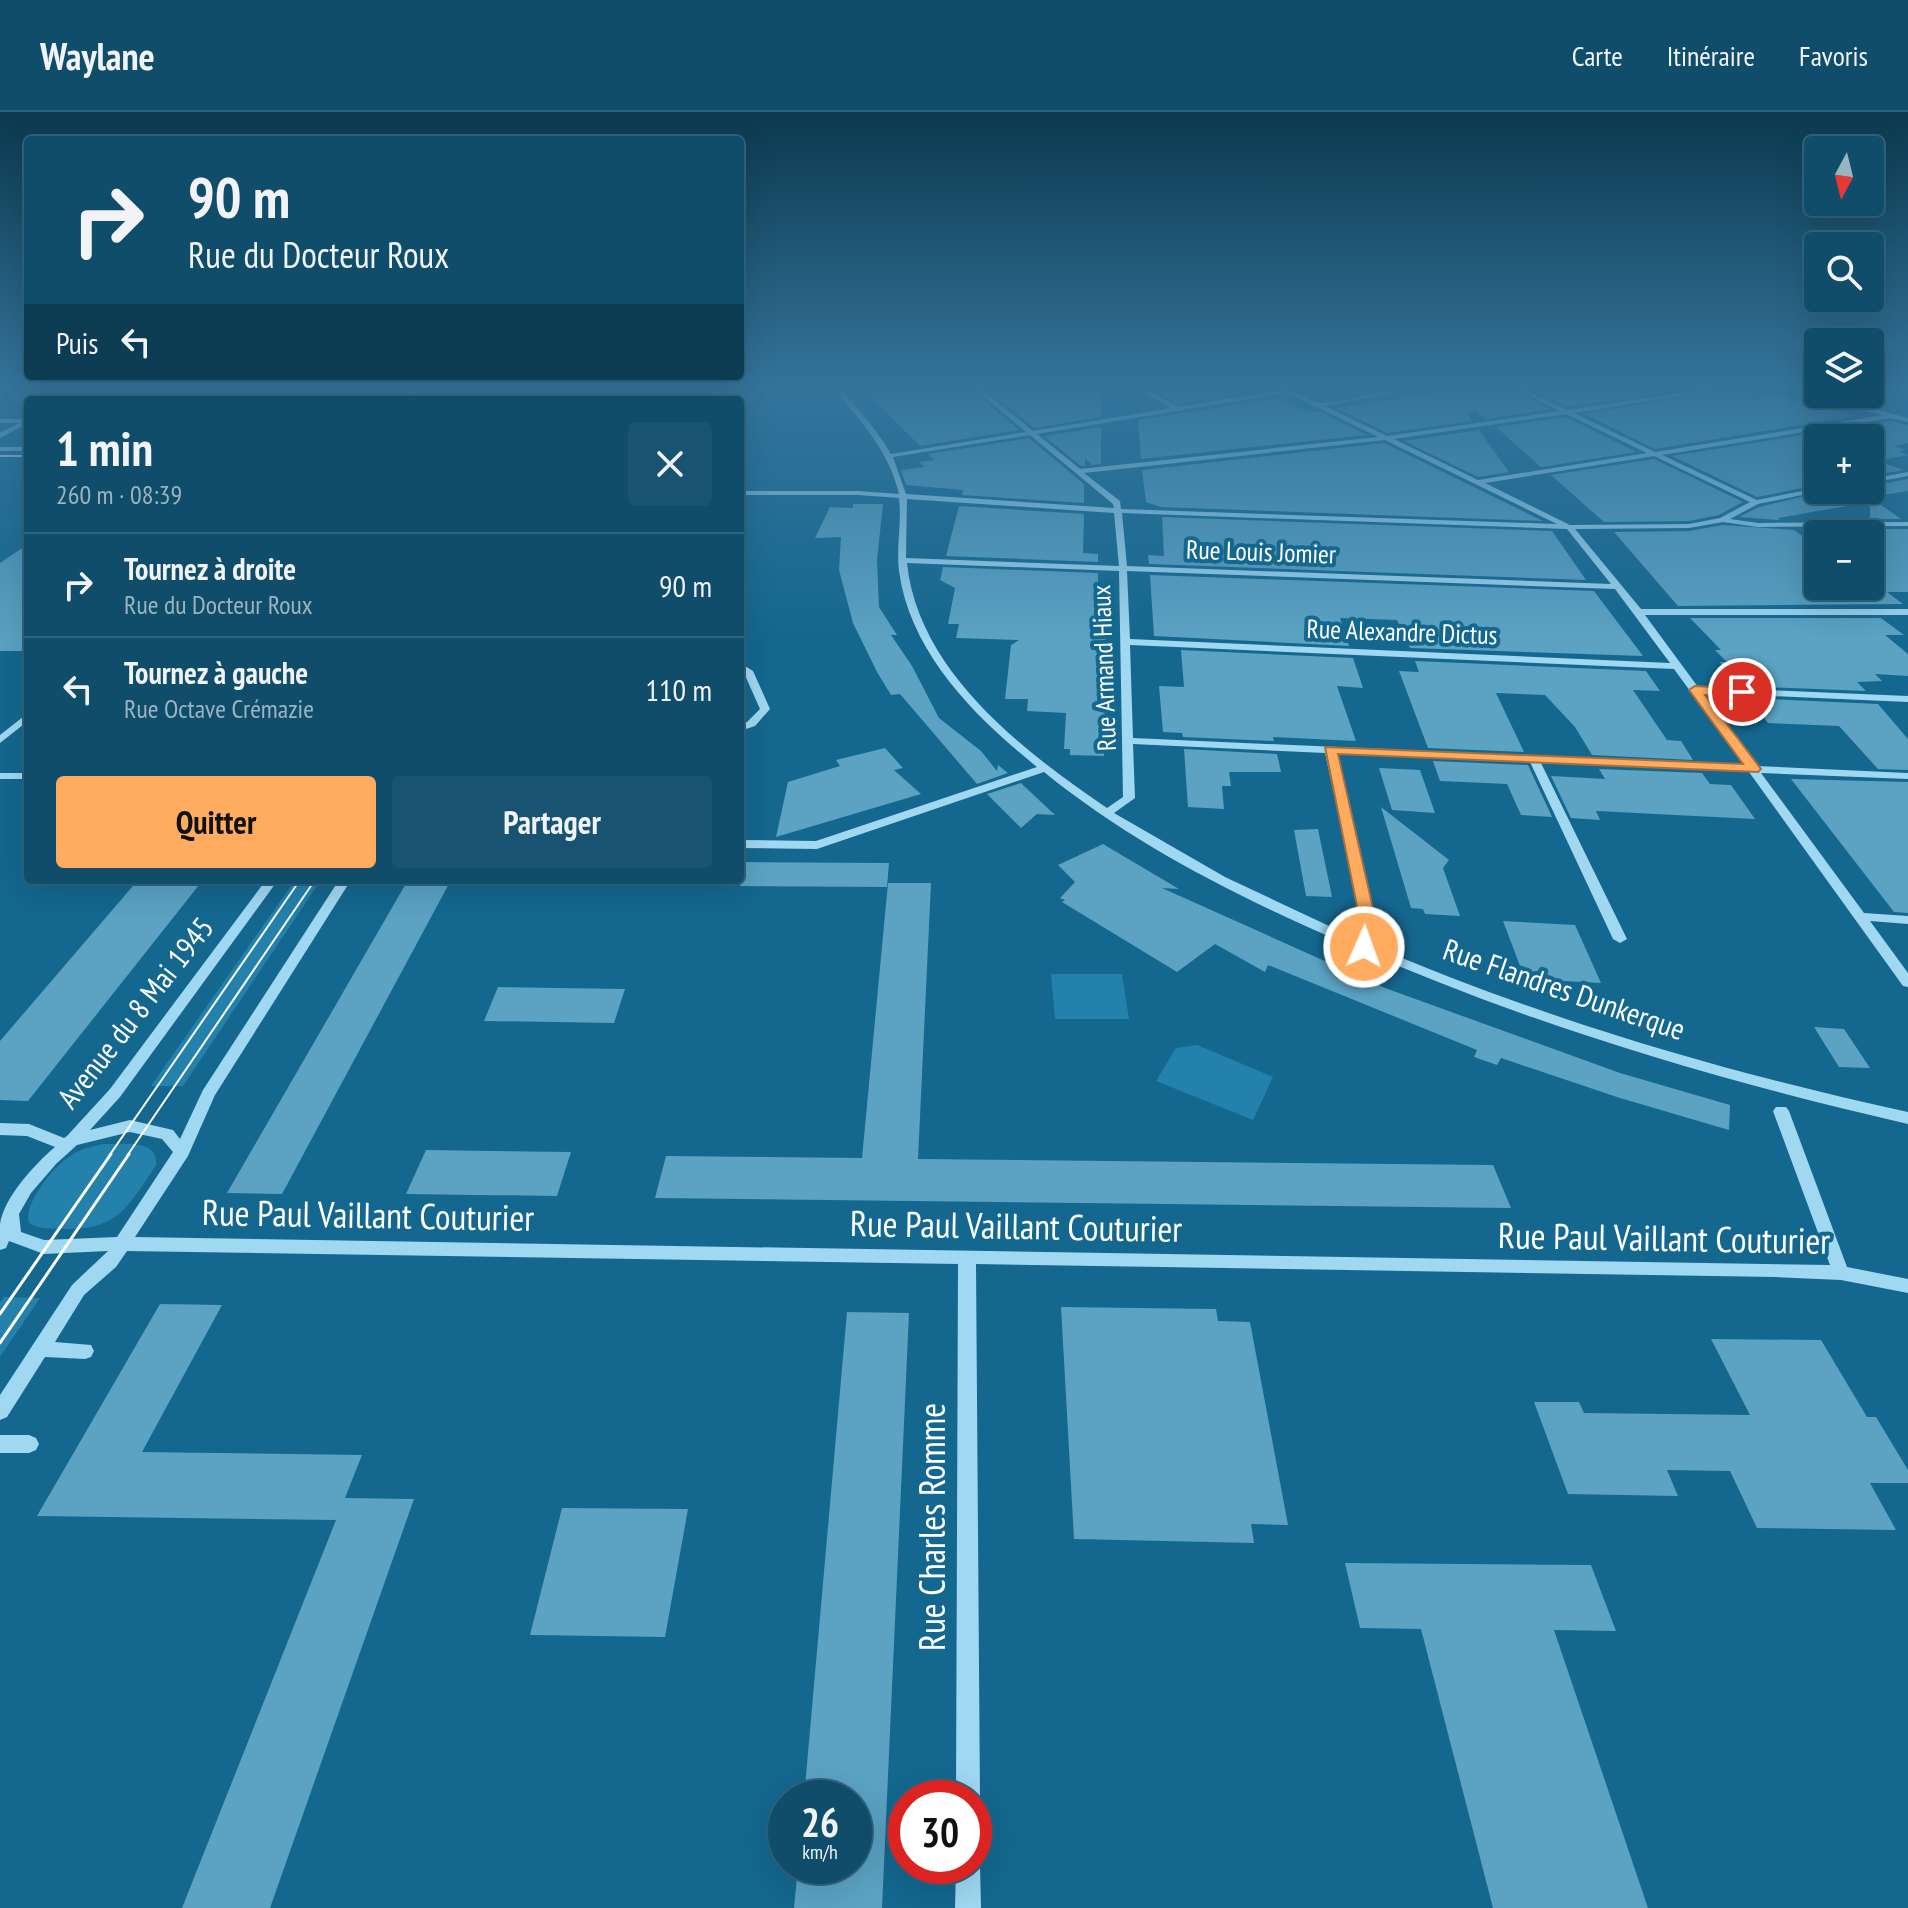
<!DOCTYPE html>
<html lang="fr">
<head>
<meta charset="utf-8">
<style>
  body { margin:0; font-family:"PT Sans Narrow",sans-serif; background:#185471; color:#f1f3f6; height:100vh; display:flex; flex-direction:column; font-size:30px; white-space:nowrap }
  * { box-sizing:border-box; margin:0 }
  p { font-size:26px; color:#9bb4c1 }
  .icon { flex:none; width:44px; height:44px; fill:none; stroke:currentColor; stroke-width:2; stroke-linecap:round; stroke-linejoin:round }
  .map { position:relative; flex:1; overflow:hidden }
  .details { position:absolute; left:24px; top:284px; width:720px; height:488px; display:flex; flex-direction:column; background:#0f4d6b; border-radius:8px; box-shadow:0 8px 32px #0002,0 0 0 2px #2f647e }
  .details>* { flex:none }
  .guide { position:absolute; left:24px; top:24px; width:720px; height:244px; border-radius:8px; box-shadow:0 8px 32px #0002,0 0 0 2px #2f647e; background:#0f4d6b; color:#f1f3f6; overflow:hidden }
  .needle { width:52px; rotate:187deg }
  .controls { position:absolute; left:1804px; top:24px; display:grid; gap:16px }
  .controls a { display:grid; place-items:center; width:80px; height:80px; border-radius:8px; background:#0f4d6b; box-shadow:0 8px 32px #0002,0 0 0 2px #2f647e; font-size:40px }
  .speed { position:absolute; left:768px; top:1668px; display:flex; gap:16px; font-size:40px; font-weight:700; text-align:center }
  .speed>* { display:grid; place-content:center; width:104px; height:104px; border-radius:50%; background:#0f4d6b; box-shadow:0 8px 32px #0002,0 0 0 2px #2f647e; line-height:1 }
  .speed small { font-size:20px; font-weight:400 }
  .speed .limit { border:12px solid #d22; background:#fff; color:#111 }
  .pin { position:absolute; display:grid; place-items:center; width:68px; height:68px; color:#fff; margin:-34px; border:4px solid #fff; border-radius:50%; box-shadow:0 2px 8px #0007 }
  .me { position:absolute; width:88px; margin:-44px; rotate:2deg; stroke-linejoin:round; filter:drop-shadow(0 0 6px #0008) }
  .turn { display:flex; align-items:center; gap:28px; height:168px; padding:0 32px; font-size:36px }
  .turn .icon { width:104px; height:104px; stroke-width:2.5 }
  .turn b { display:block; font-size:56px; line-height:68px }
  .then { display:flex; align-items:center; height:76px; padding:0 32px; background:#0003; gap:16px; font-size:30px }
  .round { display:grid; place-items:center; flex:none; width:84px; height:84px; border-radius:8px; background:#185471 }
  .summary { display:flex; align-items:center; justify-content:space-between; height:136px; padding:0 32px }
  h1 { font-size:48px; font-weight:700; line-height:60px }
  .cta { display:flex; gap:16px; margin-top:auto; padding:16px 32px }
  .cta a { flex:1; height:92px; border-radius:8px; background:#ffac60; color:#111; font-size:32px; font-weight:700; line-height:92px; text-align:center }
  .cta a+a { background:#185471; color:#f1f3f6 }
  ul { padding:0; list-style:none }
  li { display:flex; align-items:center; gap:24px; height:104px; padding:0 32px; border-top:2px solid #2f647e }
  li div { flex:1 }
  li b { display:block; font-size:30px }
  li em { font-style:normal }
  header { display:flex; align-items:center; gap:48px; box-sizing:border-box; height:112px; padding:0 40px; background:#0f4d6b; border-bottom:2px solid #2f647e }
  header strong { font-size:38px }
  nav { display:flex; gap:44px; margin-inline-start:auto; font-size:28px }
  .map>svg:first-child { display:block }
</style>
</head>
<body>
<header>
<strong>Waylane</strong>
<nav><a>Carte</a><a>Itinéraire</a><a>Favoris</a></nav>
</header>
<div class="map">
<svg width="1908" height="1796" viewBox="0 0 1908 1796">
  <rect width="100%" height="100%" fill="#14678f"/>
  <g fill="#2381ac">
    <polygon points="295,768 321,768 183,974 151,974"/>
    <polygon points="1051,862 1122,862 1129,907 1055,907"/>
    <polygon points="1197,933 1273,965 1253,1008 1156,969 1176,936"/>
    <path d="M102 1032C119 1033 159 1025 156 1053 129 1093 119 1118 66 1117 54 1116 40 1118 29 1111 23 1093 51 1058 66 1047 77 1038 89 1035 102 1032Z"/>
    <polygon points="4,1185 40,1186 0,1245 0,1190"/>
  </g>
  <g fill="#5ba2c3">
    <polygon points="864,278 973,278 1019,318 920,334"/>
    <polygon points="988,278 1101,278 1101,305 1034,316"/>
    <polygon points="1155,278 1227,278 1230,283 1179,292"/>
    <polygon points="1454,278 1514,278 1550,297 1486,307 1475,297 1468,303 1472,309 1387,321 1337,296"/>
    <polygon points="1534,278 1678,278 1567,295"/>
    <polygon points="1722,278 1751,278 1752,288 1775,282 1856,304 1655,337 1584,302"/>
    <polygon points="1280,286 1308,300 1318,299 1367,323 1141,347 1138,308"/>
    <polygon points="1566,305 1637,340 1541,355 1496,315"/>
    <polygon points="1891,309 1908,313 1908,331 1893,334 1906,338 1898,339 1908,343 1877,349 1904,358 1870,364 1870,326 1818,326 1818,373 1757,385 1672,344"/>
    <polygon points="1101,315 1101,352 1092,353 1085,346 1085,354 1081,354 1044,324"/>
    <polygon points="1479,318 1509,360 1478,365 1404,329"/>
    <polygon points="1029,326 1084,372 1084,391 962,383 963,378 906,373 901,358 925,355 919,350 934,348 928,342"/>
    <polygon points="1384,331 1543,409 1161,395 1146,390 1142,358"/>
    <polygon points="1654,347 1743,390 1719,403 1689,409 1604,410 1551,363"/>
    <polygon points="1908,367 1908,379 1870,385 1901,407 1870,407 1870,390 1778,406 1780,408 1739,405 1759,395 1829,378 1870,378 1870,374"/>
    <polygon points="853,392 883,392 877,448 879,495 897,523 891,523 912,554 939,606 981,639 997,659 998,653 1008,661 977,672 900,582 891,583 877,560 853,511 839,458 841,425 815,426 830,395 853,396"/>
    <polygon points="959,394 1084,402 1083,441 1098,442 1098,450 946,444"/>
    <polygon points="1162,405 1552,419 1586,468 1149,452 1148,443 1164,444"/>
    <polygon points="1723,413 1794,418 1818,435 1818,474 1870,474 1870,417 1908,417 1908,480 1887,480 1903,492 1678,494 1614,420 1689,419"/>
    <polygon points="28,432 28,539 0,539 0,451"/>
    <polygon points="943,455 1098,461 1098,504 1106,504 1104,644 1070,643 1070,637 1064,637 1066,601 1027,599 1028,587 1005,587 1011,533 1019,528 956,526 959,512 948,512 955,476 940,468"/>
    <polygon points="1150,463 1594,479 1643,544 1410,536 1397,508 1340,506 1349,534 1154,524"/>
    <polygon points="1690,506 1881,506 1904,523 1885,523 1908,542 1908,564 1875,562 1882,569 1857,570 1866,579 1738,574 1720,550 1727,550 1715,538 1721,538"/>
    <polygon points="1181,538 1353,546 1363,576 1337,574 1356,629 1273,625 1274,629 1183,625 1182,621 1163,620 1159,574 1184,575"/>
    <polygon points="1415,549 1646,559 1660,579 1633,578 1667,628 1681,629 1693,648 1592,643 1575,615 1545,583 1496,581 1524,640 1428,636 1399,559 1419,560"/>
    <polygon points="1748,586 1878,592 1908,627 1908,658 1878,657 1839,614 1768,611"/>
    <polygon points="885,636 903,656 894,658 921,682 776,725 788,670 840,654 836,648"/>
    <polygon points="1184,637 1277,642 1281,660 1229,660 1231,674 1222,674 1224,697 1188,695"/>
    <polygon points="1433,649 1528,653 1552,705 1521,703 1507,672 1440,669"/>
    <polygon points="1379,656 1420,658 1435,701 1392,698"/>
    <polygon points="1599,657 1702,661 1710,672 1731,673 1755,707 1596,699 1600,708 1571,706 1551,664 1605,667"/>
    <polygon points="1791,667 1908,670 1908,801 1894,800"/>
    <polygon points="1021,671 1023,673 1055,703 1037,702 1021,716 987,682"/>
    <polygon points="1381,695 1449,748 1443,756 1460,804 1425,802 1423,797 1411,796"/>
    <polygon points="1318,717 1332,785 1306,784 1294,718"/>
    <polygon points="1103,732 1179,777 1162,776 1385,876 1620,961 1730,993 1729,1018 1620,986 1501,946 1497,953 1474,945 1477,938 1268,853 1265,860 1215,832 1177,860 1062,790 1065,788 1060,786 1075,770 1058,753"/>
    <polygon points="740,750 889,751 887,775 740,774"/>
    <polygon points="138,768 203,768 28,989 0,988 0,929"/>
    <polygon points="408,768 451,768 282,1082 227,1081"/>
    <polygon points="888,771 931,771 918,1047 1493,1053 1511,1096 655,1086 666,1044 862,1046"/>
    <polygon points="1503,809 1575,813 1601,871 1525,867"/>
    <polygon points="498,875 625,877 614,911 484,909"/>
    <polygon points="1814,915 1844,917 1870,956 1839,955"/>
    <polygon points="426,1038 571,1040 557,1084 406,1082"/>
    <polygon points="160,1192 222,1193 142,1340 362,1343 345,1386 414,1387 270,1796 182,1796 336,1408 37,1404"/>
    <polygon points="1061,1195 1216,1197 1218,1209 1250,1210 1288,1413 1251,1412 1254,1431 1074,1427"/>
    <polygon points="847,1200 909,1201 882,1796 794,1796 798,1754 854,1754 854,1686 804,1686"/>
    <polygon points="1711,1227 1821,1228 1867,1305 1876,1305 1908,1358 1908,1371 1870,1371 1896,1418 1757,1416 1730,1359 1667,1358 1678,1384 1568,1382 1534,1290 1579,1290 1584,1301 1750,1303"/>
    <polygon points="562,1396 688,1397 665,1525 530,1523"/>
    <polygon points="1345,1451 1591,1453 1616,1519 1554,1518 1648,1796 1493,1796 1421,1517 1360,1516"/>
  </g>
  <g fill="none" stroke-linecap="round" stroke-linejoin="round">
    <g fill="#a0d7f1" fill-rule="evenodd">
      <polygon points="408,278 415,278 405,288 398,288"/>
      <polygon points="715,278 721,278 716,288 710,288"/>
      <path d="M835 278H842C860 299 877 318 891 342L1026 320 976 278H983L1033 319 1171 296 1140 278H1148L1178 295 1281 278C1297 278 1310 291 1323 291 1351 289 1377 278 1405 278L1325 294 1387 324 1560 299 1517 278H1526L1567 298 1701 278H1719L1574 301 1655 340 1883 303 1792 278H1804L1908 306V310L1891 306 1662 343 1757 388 1818 376 1826 378 1758 392 1730 407 1758 411 1908 410V414L1758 415 1723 410 1689 416 1575 417 1641 497H1908V503H1645L1698 575 1908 584V590L1702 581 1756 654 1908 661V667L1761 661 1864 801 1908 804V812L1870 809 1908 861V875L1903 874 1749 660 1541 651 1627 827 1620 831 1613 827 1530 650 1336 642 1375 814 1371 833C1544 907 1724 960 1908 1000V1012C1716 968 1529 912 1349 833 1242 787 1135 734 1044 660L817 737 740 736V728L816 729 1037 655C976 606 910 541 899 459 896 435 902 411 899 386L858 383H740V379H858L899 382C889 339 862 311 835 278ZM1288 281 1378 325 1080 357 1037 322ZM1566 302 1647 341 1478 368 1394 327ZM1030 323 1113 392 1114 396 906 382 893 345ZM1385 328 1557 412 1121 397 1120 389 1084 361ZM1654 344 1750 390 1720 406 1689 412 1570 413 1485 371ZM907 387 1114 401 1119 454 906 446ZM1122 401 1567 417 1611 472 1127 454ZM907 451 1119 459 1123 685 1107 696C1023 639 918 559 907 451ZM1127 459 1615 477 1670 551 1130 527ZM1130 533 1674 557 1744 653 1133 626ZM1133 632 1325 641 1363 814 1359 828 1225 765 1114 701 1135 686Z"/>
      <polygon points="0,307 27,307 28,311 0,326 0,321 19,311 0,311"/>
      <rect x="0" y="335" width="28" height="4"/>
      <polygon points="1908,360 1908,364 1870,371 1870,367"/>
      <polygon points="740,551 753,559 770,597 755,614 740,619 740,612 747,610 760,597 744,561 740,558"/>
      <polygon points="28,601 28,609 0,631 0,623"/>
      <rect x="0" y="661" width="28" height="6"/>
      <path d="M266 768H278L120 985 90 1018 130 1008 173 1018 180 1027 203 978 339 768H351L215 983 188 1044 135 1125 1830 1153 1773 999 1776 995H1786L1789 999 1847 1155 1908 1167V1181L1841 1168 1775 1165 976 1152 980 1686 974 1695V1686H956L958 1152 127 1139 116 1155 84 1183 55 1230 91 1233 94 1239 91 1245 85 1247 45 1245 7 1305 0 1308V1283L72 1173 108 1139 44 1142 9 1129 6 1136 0 1138C0 1129 0 1120 0 1112 4 1085 35 1052 55 1035L27 1024 0 1023V1011L29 1012 64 1026 67 1024 110 977ZM130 1020 162 1027 173 1040 117 1125 44 1128 21 1120 19 1102 31 1081 56 1052 77 1033Z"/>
      <polygon points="0,1323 29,1323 36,1326 39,1332 36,1338 29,1341 0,1341"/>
      <polygon points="974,1744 980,1754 981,1796 955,1796 956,1754 974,1754"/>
    </g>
    <g stroke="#fff" stroke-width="2">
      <polyline points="0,344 28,344"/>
      <polyline points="109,1044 300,768"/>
      <polyline points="127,1044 315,768"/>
    </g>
    <g stroke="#fff" stroke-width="3">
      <polyline points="0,1202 111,1042"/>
      <polyline points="0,1231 129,1042"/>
    </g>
  </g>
  <linearGradient id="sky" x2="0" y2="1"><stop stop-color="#0b394f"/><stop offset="0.52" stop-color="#34749b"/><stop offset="1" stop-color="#34749b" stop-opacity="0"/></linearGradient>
  <rect width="1908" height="530" fill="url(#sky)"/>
  <polygon fill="#ffac60" stroke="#a6703e" stroke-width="2" points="1695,574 1747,577 1749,580 1742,584 1705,583 1761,657 1758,660 1338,642 1377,814 1370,839 1358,839 1355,835 1361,814 1325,635 1743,652 1689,578"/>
  <g text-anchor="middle" stroke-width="8" stroke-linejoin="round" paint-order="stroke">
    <g font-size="26" fill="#fff" stroke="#14678f">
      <text transform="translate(1261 440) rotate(2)" y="9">Rue Louis Jomier</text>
      <text transform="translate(1402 520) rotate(2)" y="9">Rue Alexandre Dictus</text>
      <text transform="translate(1104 556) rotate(-92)" y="9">Rue Armand Hiaux</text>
    </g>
    <g font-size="30" fill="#fff" stroke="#14678f">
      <text transform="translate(1564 878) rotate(19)" y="10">Rue Flandres Dunkerque</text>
      <text transform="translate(136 901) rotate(-52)" y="10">Avenue du 8 Mai 1945</text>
    </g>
    <g font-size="36" fill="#fff" stroke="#14678f">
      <text transform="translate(368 1103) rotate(1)" y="13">Rue Paul Vaillant Couturier</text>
      <text transform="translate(1016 1114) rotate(1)" y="13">Rue Paul Vaillant Couturier</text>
      <text transform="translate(1664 1126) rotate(1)" y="13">Rue Paul Vaillant Couturier</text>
      <text transform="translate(932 1415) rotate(-90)" y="13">Rue Charles Romme</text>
    </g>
  </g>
</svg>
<div class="controls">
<a><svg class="needle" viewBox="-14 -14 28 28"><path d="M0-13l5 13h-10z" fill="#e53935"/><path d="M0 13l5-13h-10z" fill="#9bb4c1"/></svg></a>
<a><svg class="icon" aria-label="search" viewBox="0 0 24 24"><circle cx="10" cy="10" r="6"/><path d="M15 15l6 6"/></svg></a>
<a><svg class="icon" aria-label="layers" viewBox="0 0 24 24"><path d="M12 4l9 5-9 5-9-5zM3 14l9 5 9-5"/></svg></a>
<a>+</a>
<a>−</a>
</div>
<div class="speed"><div>26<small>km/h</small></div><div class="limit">30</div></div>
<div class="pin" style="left:1742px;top:580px;background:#d93025"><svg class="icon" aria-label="arrive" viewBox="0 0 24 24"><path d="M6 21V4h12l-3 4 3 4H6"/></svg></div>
<svg class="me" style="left:1364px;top:835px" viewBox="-20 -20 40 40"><circle r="17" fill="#ffac60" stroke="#fff" stroke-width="3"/><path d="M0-11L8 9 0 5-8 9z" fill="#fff"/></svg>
<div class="guide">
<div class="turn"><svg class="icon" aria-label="right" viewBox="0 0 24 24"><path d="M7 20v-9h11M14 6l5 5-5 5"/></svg><div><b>90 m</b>Rue du Docteur Roux</div></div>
<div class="then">Puis<svg class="icon" aria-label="left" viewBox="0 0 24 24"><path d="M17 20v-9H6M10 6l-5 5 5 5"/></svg></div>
</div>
<section class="details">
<div class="summary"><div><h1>1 min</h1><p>260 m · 08:39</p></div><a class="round"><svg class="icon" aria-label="close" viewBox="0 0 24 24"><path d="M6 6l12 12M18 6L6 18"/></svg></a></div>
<ul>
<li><svg class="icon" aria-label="right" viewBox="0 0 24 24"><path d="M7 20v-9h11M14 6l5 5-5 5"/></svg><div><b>Tournez à droite</b><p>Rue du Docteur Roux</p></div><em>90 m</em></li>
<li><svg class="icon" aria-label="left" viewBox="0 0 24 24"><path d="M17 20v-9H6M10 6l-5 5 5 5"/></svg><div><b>Tournez à gauche</b><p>Rue Octave Crémazie</p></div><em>110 m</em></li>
</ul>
<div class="cta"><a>Quitter</a><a>Partager</a></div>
</section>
</div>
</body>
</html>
